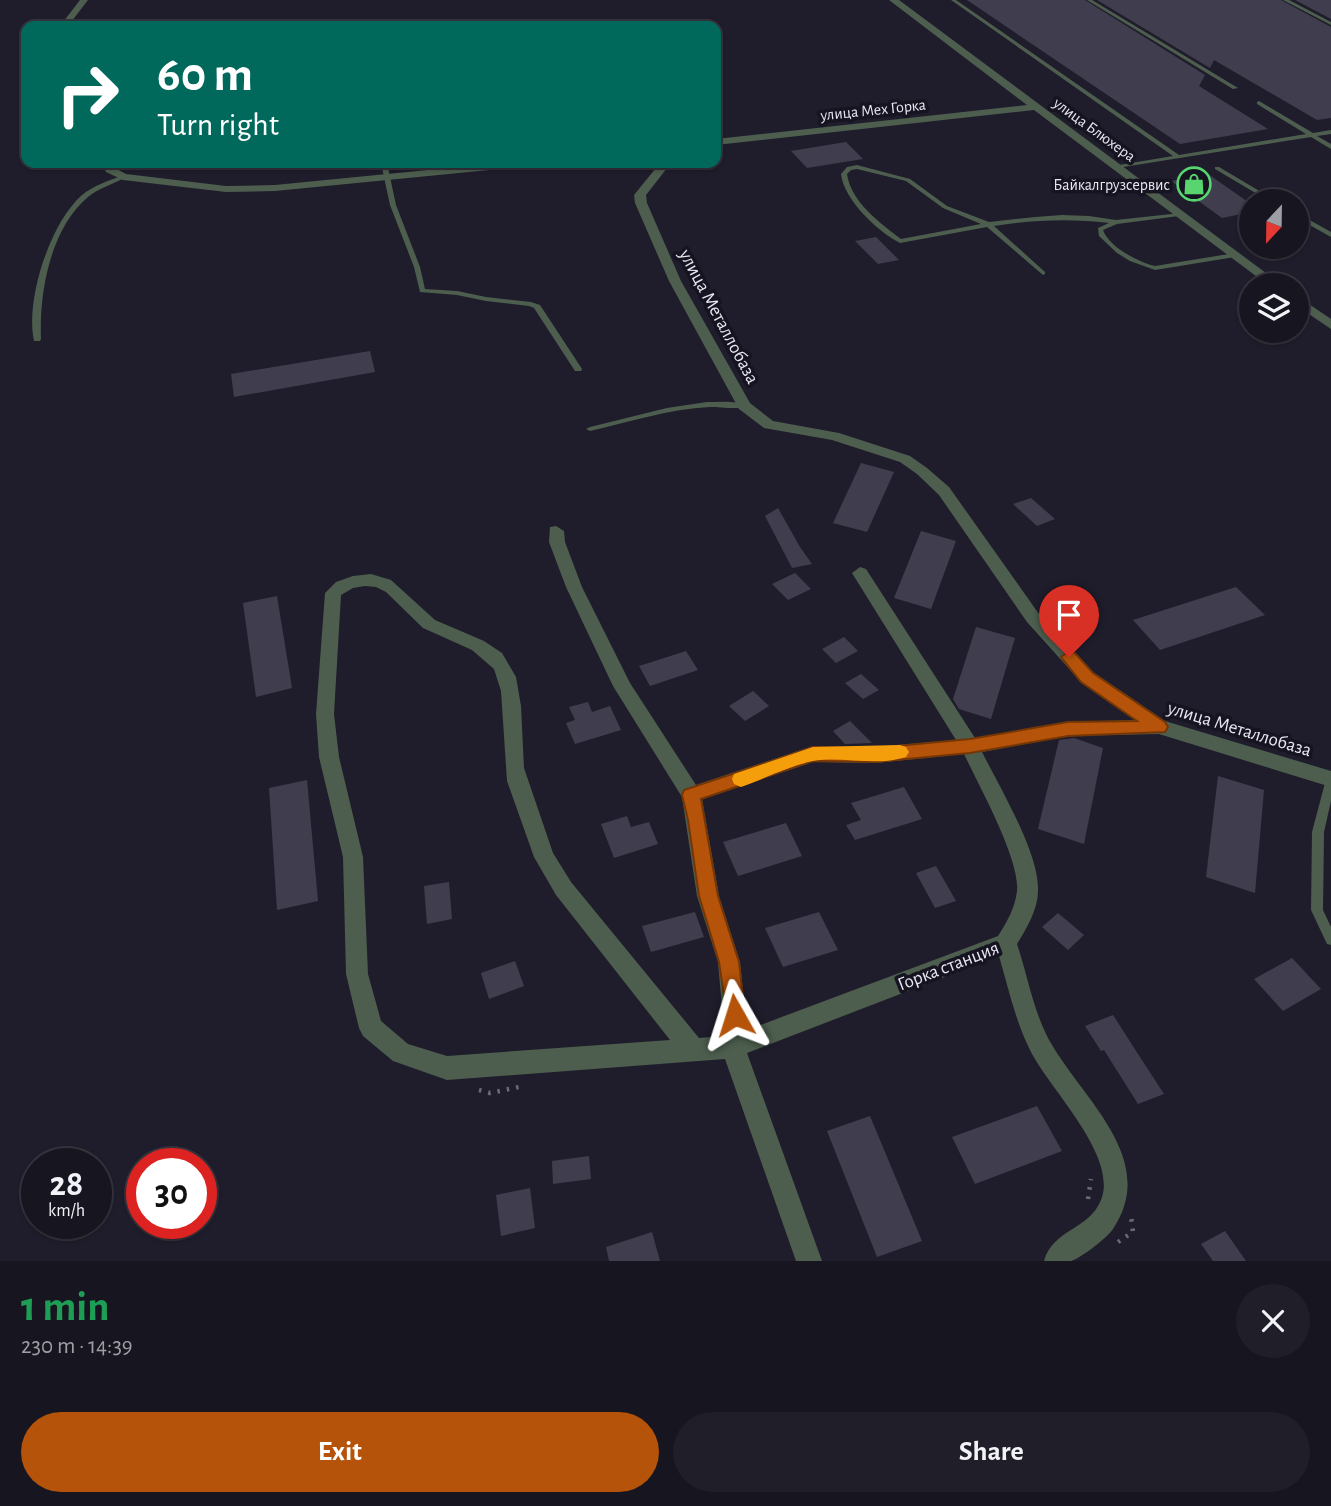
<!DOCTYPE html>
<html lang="en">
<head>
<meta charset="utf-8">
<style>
  body { margin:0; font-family:"Alegreya Sans",sans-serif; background:#201f29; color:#f1f3f6; height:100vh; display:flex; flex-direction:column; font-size:26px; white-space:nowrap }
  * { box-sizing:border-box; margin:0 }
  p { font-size:23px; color:#9e9fa5 }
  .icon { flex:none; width:38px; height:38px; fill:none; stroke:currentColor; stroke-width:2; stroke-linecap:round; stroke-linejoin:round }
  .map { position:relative; height:1261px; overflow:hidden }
  .details { display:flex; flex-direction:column; background:#171620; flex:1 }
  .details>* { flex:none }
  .guide { position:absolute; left:21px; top:21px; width:700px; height:147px; border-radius:14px; box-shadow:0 2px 5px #0004,0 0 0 2px #36353e; background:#00695c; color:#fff; overflow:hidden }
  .needle { width:46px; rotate:202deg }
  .buttons { position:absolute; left:1239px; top:189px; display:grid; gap:14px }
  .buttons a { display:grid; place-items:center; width:70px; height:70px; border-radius:50%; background:#171620; box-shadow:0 2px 5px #0004,0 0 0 2px #36353e; font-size:35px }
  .speed { position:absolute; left:21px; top:1148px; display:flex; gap:14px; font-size:35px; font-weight:700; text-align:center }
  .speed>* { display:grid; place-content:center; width:91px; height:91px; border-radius:50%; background:#171620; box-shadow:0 2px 5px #0004,0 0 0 2px #36353e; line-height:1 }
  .speed small { font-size:18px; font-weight:400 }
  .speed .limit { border:10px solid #d22; background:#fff; color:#111 }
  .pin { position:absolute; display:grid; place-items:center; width:60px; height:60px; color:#fff; margin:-72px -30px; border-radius:50% 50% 50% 0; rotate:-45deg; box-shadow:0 0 7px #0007 }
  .pin .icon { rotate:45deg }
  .me { position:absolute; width:77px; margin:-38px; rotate:354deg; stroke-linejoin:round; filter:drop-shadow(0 0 5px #0008) }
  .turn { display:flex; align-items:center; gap:24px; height:147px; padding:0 21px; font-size:32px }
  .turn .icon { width:91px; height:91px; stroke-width:2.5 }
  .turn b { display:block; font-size:49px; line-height:60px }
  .round { display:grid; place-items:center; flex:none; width:74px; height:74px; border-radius:37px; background:#201f29 }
  .overview { display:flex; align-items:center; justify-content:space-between; height:119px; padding:0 21px }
  h1 { font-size:42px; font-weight:700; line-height:52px; color:#1e9e55 }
  .button { display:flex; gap:14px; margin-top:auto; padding:14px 21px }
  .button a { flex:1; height:80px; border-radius:42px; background:#b45309; color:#fff; font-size:28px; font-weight:700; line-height:80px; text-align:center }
  .button a+a { background:#201f29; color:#f1f3f6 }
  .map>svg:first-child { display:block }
</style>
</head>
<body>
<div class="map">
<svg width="1331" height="1261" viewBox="0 0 1331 1261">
  <rect width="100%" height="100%" fill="#1f1d2b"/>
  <g fill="#403e4e">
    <polygon points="967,0 1085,0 1205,75 1199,86 1268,129 1180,144"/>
    <polygon points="1097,0 1281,0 1331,27 1331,118 1317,120 1214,60 1210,68"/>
    <polygon points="1295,0 1331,0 1331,19"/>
    <polygon points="846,142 863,159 807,168 791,151"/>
    <polygon points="1208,174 1251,204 1251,212 1222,218 1171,181"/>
    <polygon points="876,237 899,260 878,264 855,241"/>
    <polygon points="370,351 375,372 234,397 231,374"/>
    <polygon points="861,463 894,472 867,532 833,523"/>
    <polygon points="1031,498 1055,519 1037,526 1013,504"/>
    <polygon points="778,508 800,547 812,564 792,568 765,516"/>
    <polygon points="921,531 956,541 931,609 894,598"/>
    <polygon points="795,573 811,589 788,600 772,584"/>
    <polygon points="1236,587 1265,615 1160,650 1133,620"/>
    <polygon points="277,596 292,688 256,697 243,603"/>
    <polygon points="976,627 1015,638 991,719 959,709 953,699"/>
    <polygon points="844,637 858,651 836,663 822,649"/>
    <polygon points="686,651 698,670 650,686 639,666"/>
    <polygon points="861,674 879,690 863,699 845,683"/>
    <polygon points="753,691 769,706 745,721 729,706"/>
    <polygon points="588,702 592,712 610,706 621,730 575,744 566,723 575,720 569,707"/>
    <polygon points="850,721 872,743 845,744 833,731"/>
    <polygon points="1074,738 1103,748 1084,844 1038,829 1059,740"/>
    <polygon points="1218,776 1264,790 1255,893 1206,877"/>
    <polygon points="307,780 318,901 277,910 269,788"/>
    <polygon points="904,787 922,819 855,840 846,825 861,820 851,803"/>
    <polygon points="627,816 631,827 649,822 658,844 614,858 601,824"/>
    <polygon points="786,823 802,856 738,876 723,842"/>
    <polygon points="936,866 956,901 935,908 916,873"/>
    <polygon points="449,882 452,919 427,924 424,886"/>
    <polygon points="695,912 704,937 651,952 642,926"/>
    <polygon points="819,912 838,950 783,967 765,928"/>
    <polygon points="1058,913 1084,935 1068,950 1042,927"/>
    <polygon points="1292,958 1321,989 1283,1011 1254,979"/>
    <polygon points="515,961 524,986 489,999 481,973"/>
    <polygon points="1113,1015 1138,1054 1164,1094 1138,1104 1104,1050 1101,1051 1085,1026"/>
    <polygon points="1037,1106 1062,1151 975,1184 952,1137"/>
    <polygon points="870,1116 922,1241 877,1257 827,1131"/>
    <polygon points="589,1156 591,1179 553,1184 552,1161"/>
    <polygon points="530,1188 535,1228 501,1236 496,1195"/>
    <polygon points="1225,1231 1246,1261 1213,1261 1201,1244"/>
    <polygon points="652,1232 660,1261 609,1261 606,1247"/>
  </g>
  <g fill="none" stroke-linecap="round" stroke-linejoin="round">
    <polyline stroke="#6b6a76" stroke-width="2.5" stroke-dasharray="1 3.5" stroke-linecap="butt" points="543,164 553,163"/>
    <g stroke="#6b6a76" stroke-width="4.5" stroke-dasharray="2.5 7" stroke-linecap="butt">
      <polyline points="479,1090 490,1093 519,1087"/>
      <polyline points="1088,1199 1091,1179"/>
      <polyline points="1118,1242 1133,1232 1131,1216"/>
    </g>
    <g fill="#4d5e4e" fill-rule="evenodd">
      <polygon points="951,0 956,0 1179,155 1306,134 1257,104 1257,102 1259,101 1313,133 1331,130 1331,134 1317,136 1331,144 1331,149 1311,137 1117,168 1117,166 1119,165 1173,156"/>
      <polygon points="1087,0 1092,0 1238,88 1233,89"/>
      <polygon points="1283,0 1289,0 1331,22 1331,25"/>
      <polygon points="381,163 387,163 396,205 420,267 425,289 457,291 486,297 531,302 540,305 582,369 581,371 575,371 534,308 529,306 486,301 457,295 420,292 414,267 390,205"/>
      <path d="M857 165 910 179 947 206 989 222 1035 217 1062 215 1089 216 1116 220 1181 213 1182 214 1179 216 1117 224 1103 230C1109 247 1138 262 1155 266L1235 253 1238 255 1235 257 1155 270 1130 261 1117 253 1099 236 1098 228 1109 223C1070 218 1032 220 994 226L1045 272V274L1043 275 987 227 900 243C877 231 844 200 841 174L847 167ZM857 169 906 181 943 208 981 224 901 239C880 223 851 202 847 174L851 170Z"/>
      <polygon points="1215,167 1219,167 1276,201 1269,201 1215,169"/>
      <path d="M121 176 126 177C114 184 99 188 88 197 50 229 39 293 41 339L40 341H34C25 300 50 223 82 195 93 186 108 181 121 176Z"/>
      <polygon points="1297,213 1331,232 1331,237 1297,218"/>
      <path d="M707 402C721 402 736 400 748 406 740 410 721 407 710 407 669 409 629 422 590 431L586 429 590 427 667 408Z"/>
      <polygon points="1331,775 1331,801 1324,832 1323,910 1331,927 1331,945 1327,944 1311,910 1312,832 1326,779 1327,776"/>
    </g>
    <g fill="#4d5e4e" fill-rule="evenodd">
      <polygon points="80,0 88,0 68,26 60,26"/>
      <polygon points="889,0 899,0 1282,285 1268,285 1034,110 716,145 716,139 1027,105"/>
      <polygon points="102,163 112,163 115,168 126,174 226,186 275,185 499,163 535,163 530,166 275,191 226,192 123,180 106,172"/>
      <path d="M660 163H671L646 195 647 203 681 281 750 403 773 421 839 433 910 456 927 468 949 487 1039 614 1093 672 1165 721 1331 771V787L1159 734 1068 736 982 752C999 786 1038 851 1038 888 1039 908 1027 928 1017 944 1027 974 1033 1008 1047 1036 1078 1096 1161 1157 1113 1229 1107 1238 1081 1258 1071 1261 1063 1261 1052 1261 1044 1261 1053 1229 1089 1230 1101 1200 1119 1155 1047 1087 1029 1048 1015 1019 1008 987 999 956L747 1053 822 1261H796L725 1059 447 1080 393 1061 363 1036 359 1028 346 974 343 857 319 757 316 714 325 593 336 582 353 576 371 574 391 580 435 620 484 641 502 653 516 677 521 706 524 768 553 853 571 882 699 1038 723 1036 724 1031 718 962 697 896 682 797 613 686 566 587 549 542 550 527 556 526 564 531 565 542 582 587 630 683 696 785 813 746 875 747 956 740 852 573 860 567 866 569 975 738 1068 722 1135 720 1081 682 1027 622 939 495 917 474 900 462 832 440 764 428 739 409 669 281 635 203 634 195ZM365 586 376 587 386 592 423 628 472 650 494 669 501 691 507 781 534 857 556 895 670 1040 447 1056 408 1044 381 1021 368 974 363 857 339 757 334 714 341 595 353 588ZM964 754C979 786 1020 859 1017 891 1015 908 1007 922 998 936L747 1030 740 962 719 896 702 799 813 762 875 763Z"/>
      <polygon points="1297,296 1331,319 1331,329 1297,306"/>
    </g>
  </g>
  <polygon fill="#b45309" stroke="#753606" stroke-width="2" points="1069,651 1075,653 1093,673 1165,722 1168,727 1165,732 1068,736 970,753 875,762 813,761 701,799 718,896 739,962 745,1015 742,1022 735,1025 728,1022 719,962 699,896 688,820 682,795 684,790 813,747 875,748 970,739 1068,722 1137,721 1081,682 1061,657"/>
  <path fill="#f59e0b" d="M900 745 906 747 909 752 906 757C876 767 844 756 813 761 789 766 764 779 741 787L734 784 732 779 734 774 813 747Z"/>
  <defs>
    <symbol id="shop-ring" viewBox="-11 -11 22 22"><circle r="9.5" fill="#161421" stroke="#58d56f" stroke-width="1.5"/><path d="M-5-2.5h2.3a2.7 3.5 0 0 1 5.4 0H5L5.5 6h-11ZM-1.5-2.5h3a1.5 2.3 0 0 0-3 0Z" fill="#58d56f"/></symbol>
  </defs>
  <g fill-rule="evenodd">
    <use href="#shop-ring" x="1175" y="165" width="38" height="38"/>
  </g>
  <g text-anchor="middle" stroke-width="7" stroke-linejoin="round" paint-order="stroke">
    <g font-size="16" fill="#e8e7f1" stroke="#161421">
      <text transform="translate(873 109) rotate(-6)" y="6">улица Мех Горка</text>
      <text transform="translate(1095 129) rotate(36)" y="6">улица Блюхера</text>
    </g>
    <g font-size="16" fill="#e8e7f1" stroke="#161421" text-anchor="end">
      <text x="1170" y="190">Байкалгрузсервис</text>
    </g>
    <g font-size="19" fill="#e8e7f1" stroke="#161421">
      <text transform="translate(720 316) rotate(62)" y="7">улица Металлобаза</text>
      <text transform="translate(1240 728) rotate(17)" y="7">улица Металлобаза</text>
      <text transform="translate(948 965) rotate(-21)" y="7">Горка станция</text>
    </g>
  </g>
</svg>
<div class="buttons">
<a><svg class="needle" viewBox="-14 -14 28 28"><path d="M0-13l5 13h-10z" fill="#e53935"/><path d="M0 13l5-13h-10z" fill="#9e9fa5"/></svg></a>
<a><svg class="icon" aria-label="layers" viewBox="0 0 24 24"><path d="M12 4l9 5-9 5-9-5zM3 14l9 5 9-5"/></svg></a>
</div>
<div class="speed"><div>28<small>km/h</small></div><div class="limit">30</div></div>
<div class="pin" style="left:1069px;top:657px;background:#d93025"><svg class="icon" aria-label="arrive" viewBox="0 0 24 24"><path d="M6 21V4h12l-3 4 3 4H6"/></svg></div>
<svg class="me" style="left:735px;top:1015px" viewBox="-20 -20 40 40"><path d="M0-17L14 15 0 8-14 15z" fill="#b45309" stroke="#fff" stroke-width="4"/></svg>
<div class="guide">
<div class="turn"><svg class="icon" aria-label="right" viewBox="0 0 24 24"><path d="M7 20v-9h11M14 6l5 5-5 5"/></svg><div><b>60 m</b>Turn right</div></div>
</div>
</div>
<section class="details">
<div class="overview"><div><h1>1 min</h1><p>230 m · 14:39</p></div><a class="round"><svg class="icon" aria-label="close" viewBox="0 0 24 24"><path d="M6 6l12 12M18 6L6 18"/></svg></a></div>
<div class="button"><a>Exit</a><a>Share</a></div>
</section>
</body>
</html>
